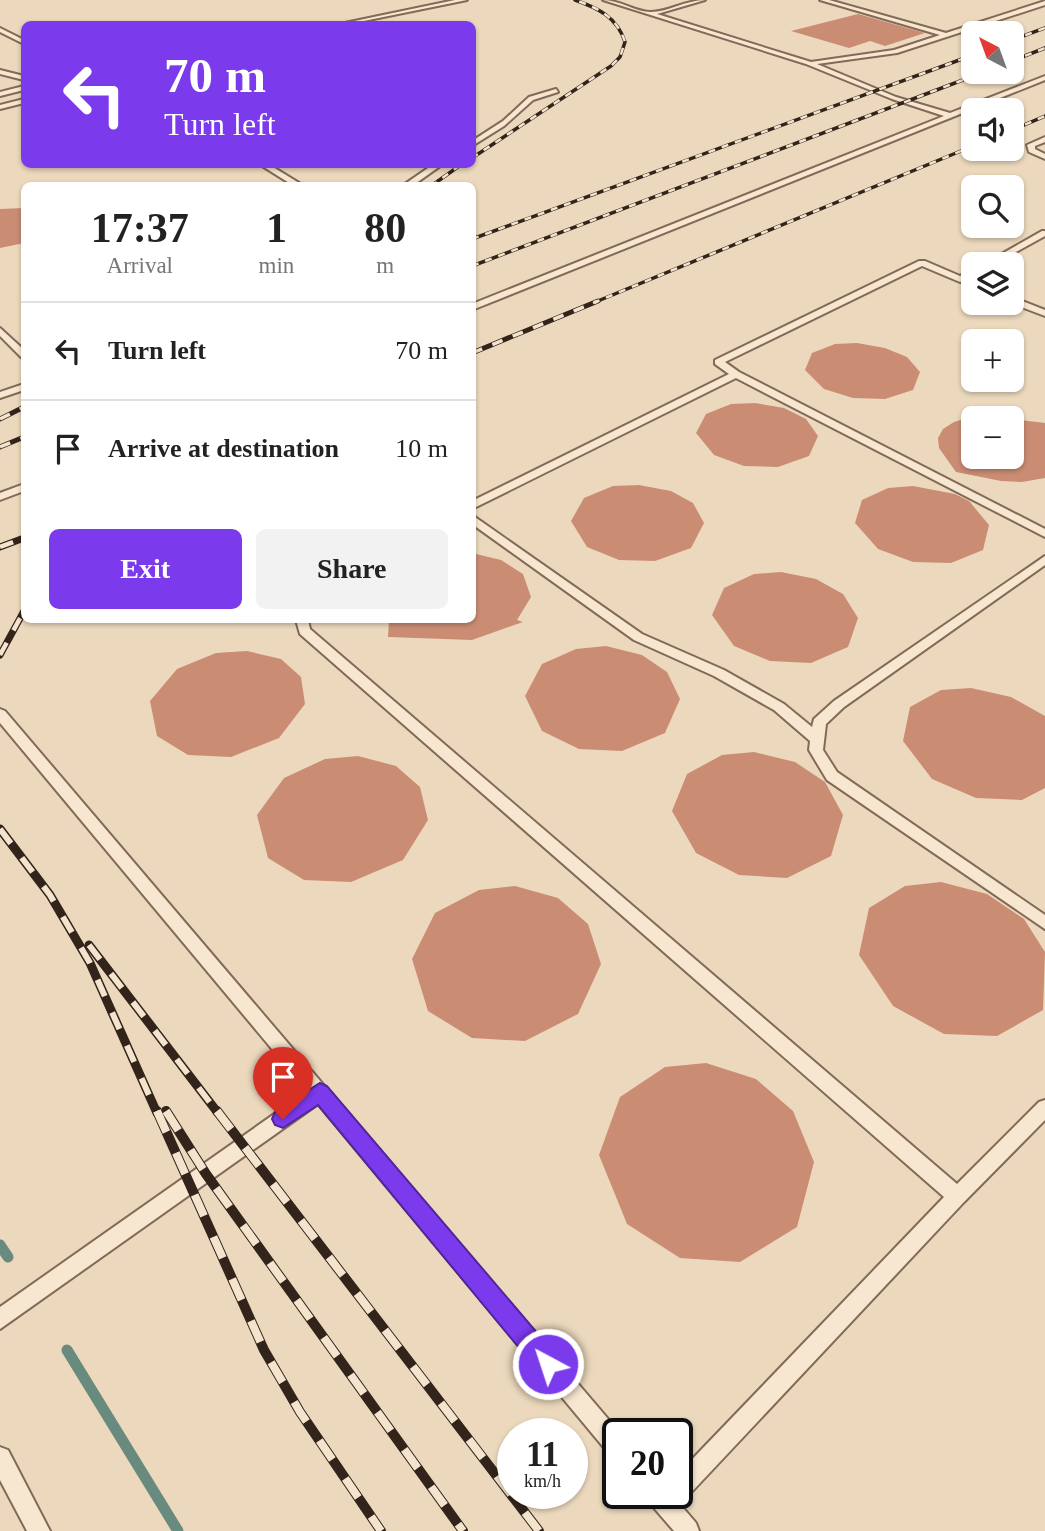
<!DOCTYPE html>
<html lang="en">
<head>
<meta charset="utf-8">
<style>
  body { margin:0; font-family:"Times New Roman",serif; background:#f2f2f2; color:#222; height:100vh; display:flex; flex-direction:column; font-size:26px; white-space:nowrap }
  * { box-sizing:border-box; margin:0 }
  p { font-size:23px; color:#767676 }
  .icon { flex:none; width:38px; height:38px; fill:none; stroke:currentColor; stroke-width:2; stroke-linecap:round; stroke-linejoin:round }
  .map { position:relative; flex:1; overflow:hidden }
  .sheet { position:absolute; left:21px; top:182px; width:455px; height:441px; display:flex; flex-direction:column; background:#fff; border-radius:10px; box-shadow:0 2px 5px #0004 }
  .sheet>* { flex:none }
  .guide { position:absolute; left:21px; top:21px; width:455px; height:147px; border-radius:10px; box-shadow:0 2px 5px #0004; background:#7c3aed; color:#fff; overflow:hidden }
  .needle { width:46px; rotate:319deg }
  .fabs { position:absolute; left:961px; top:21px; display:grid; gap:14px }
  .fabs a { display:grid; place-items:center; width:63px; height:63px; border-radius:10px; background:#fff; box-shadow:0 2px 5px #0004; font-size:35px }
  .speed { position:absolute; left:497px; top:1418px; display:flex; gap:14px; font-size:35px; font-weight:700; text-align:center }
  .speed>* { display:grid; place-content:center; width:91px; height:91px; border-radius:50%; background:#fff; box-shadow:0 2px 5px #0004; line-height:1 }
  .speed small { font-size:18px; font-weight:400 }
  .speed .limit { border:4px solid #111; border-radius:10px; background:#fff; color:#111 }
  .pin { position:absolute; display:grid; place-items:center; width:60px; height:60px; color:#fff; margin:-72px -30px; border-radius:50% 50% 50% 0; rotate:-45deg; box-shadow:0 0 7px #0007 }
  .pin .icon { rotate:45deg }
  .me { position:absolute; width:77px; margin:-38px; rotate:320deg; stroke-linejoin:round; filter:drop-shadow(0 0 5px #0008) }
  .turn { display:flex; align-items:center; gap:24px; height:147px; padding:0 28px; font-size:32px }
  .turn .icon { width:91px; height:91px; stroke-width:2.5 }
  .turn b { display:block; font-size:49px; line-height:60px }
  .eta { display:flex; justify-content:space-evenly; align-items:center; height:119px; text-align:center }
  .eta b { font-size:42px; font-weight:700; line-height:49px }
  .primary-button { display:flex; gap:14px; margin-top:auto; padding:14px 28px }
  .primary-button a { flex:1; height:80px; border-radius:10px; background:#7c3aed; color:#fff; font-size:28px; font-weight:700; line-height:80px; text-align:center }
  .primary-button a+a { background:#f2f2f2; color:#222 }
  ul { padding:0; list-style:none }
  li { display:flex; align-items:center; gap:21px; height:98px; padding:0 28px; border-top:2px solid #e0e0e0 }
  li div { flex:1 }
  li b { display:block; font-size:26px }
  li em { font-style:normal }
  .map>svg:first-child { display:block }
</style>
</head>
<body>
<div class="map">
<svg width="1045" height="1531" viewBox="0 0 1045 1531">
  <rect width="100%" height="100%" fill="#ecd9bd"/>
  <g fill="none" stroke-linecap="round" stroke-linejoin="round">
    <g stroke="#698a7e" stroke-width="11">
      <polyline points="0,1245 8,1257"/>
      <polyline points="67,1350 178,1531"/>
    </g>
  </g>
  <g fill="#ca8d74">
    <polygon points="858,14 925,33 885,46 870,41 849,48 791,31"/>
    <polygon points="24,208 24,243 0,248 0,209"/>
    <polygon points="857,343 885,348 907,357 920,372 913,390 885,399 853,398 824,389 805,370 812,353 835,344"/>
    <polygon points="755,403 784,408 806,419 818,436 809,456 778,467 744,466 714,455 696,433 706,414 731,404"/>
    <polygon points="988,416 1005,418 973,418 973,457 1012,457 1012,419 1045,423 1045,478 1022,482 1001,481 956,472 939,448 938,438 943,429 954,422 970,417"/>
    <polygon points="639,485 671,491 693,503 704,523 691,548 655,561 619,560 587,547 571,521 584,498 613,486"/>
    <polygon points="913,486 955,494 969,501 989,525 983,550 951,563 913,562 878,549 855,523 862,500 888,488"/>
    <polygon points="472,553 501,560 523,574 531,597 517,620 523,622 472,640 388,637 389,620 472,620"/>
    <polygon points="781,572 816,579 843,594 858,618 848,647 811,663 770,661 734,646 712,615 724,588 754,574"/>
    <polygon points="606,646 642,655 667,672 680,699 665,733 622,751 579,749 542,731 525,696 542,664 576,649"/>
    <polygon points="247,651 281,659 301,677 305,704 279,738 231,757 188,755 157,736 150,701 177,669 216,653"/>
    <polygon points="971,688 1011,697 1045,716 1045,788 1022,800 976,798 932,779 903,741 910,707 941,690"/>
    <polygon points="754,752 795,762 825,782 843,815 831,856 787,878 739,875 696,853 672,811 687,774 722,755"/>
    <polygon points="358,756 396,766 420,787 428,820 403,860 351,882 304,880 268,858 257,815 284,778 325,759"/>
    <polygon points="941,882 987,894 1024,919 1045,952 1043,1010 997,1036 944,1034 893,1006 859,955 869,908 905,886"/>
    <polygon points="515,886 558,898 588,924 601,964 578,1014 525,1041 472,1038 428,1011 412,959 435,913 479,890"/>
    <polygon points="706,1063 756,1079 793,1111 814,1162 797,1227 740,1262 680,1258 627,1224 599,1155 620,1097 665,1067"/>
  </g>
  <g fill="none" stroke-linecap="round" stroke-linejoin="round">
    <defs>
      <g id="service">
        <polygon points="455,0 467,0 349,24 340,24"/>
        <path d="M603 0C620 0 635 12 651 12 668 12 686 0 705 0L657 14 811 62 894 50 940 35 820 0H829L946 33 1045 1V5L897 53 817 64 896 97 950 113 1045 76V80L472 310V304L944 116 892 99 806 64Z"/>
        <polygon points="0,28 24,40 24,44 0,32"/>
        <polygon points="0,70 24,76 24,80 0,74"/>
        <polygon points="24,86 24,90 0,96 0,92"/>
        <polygon points="556,89 558,92 533,100 504,126 472,146 472,141 503,121 529,97"/>
        <polygon points="24,99 24,103 0,109 0,105"/>
        <polygon points="1045,137 1045,142 1035,146 1035,149 1045,154 1045,159 1029,152 1027,145"/>
        <polygon points="259,164 268,164 304,186 294,186"/>
        <polygon points="434,164 443,164 412,186 402,186"/>
        <polygon points="1042,231 1045,231 1045,236 994,264 984,264"/>
        <polygon points="919,261 925,261 960,276 973,269 973,275 960,282 922,266 725,362 739,372 1045,529 1045,537 736,378 472,509 472,501 729,374 715,364 715,360"/>
        <polygon points="1012,297 1045,310 1045,316 1011,303"/>
        <polygon points="0,328 24,350 24,358 21,357 0,336"/>
        <polygon points="24,384 24,390 0,398 0,392"/>
        <polygon points="24,484 24,491 0,500 0,493"/>
        <polygon points="472,515 642,634 724,670 784,704 812,727 814,719 834,701 1045,556 1045,565 844,707 826,724 823,750 837,772 1045,915 1045,929 827,780 809,750 810,741 774,710 714,676 634,640 472,524"/>
        <polygon points="296,620 308,620 310,629 957,1184 1039,1102 1045,1100 1045,1120 964,1202 685,1499 678,1502 696,1523 699,1531 674,1531 648,1501 645,1493 677,1493 677,1475 944,1197 300,634"/>
        <polygon points="0,709 5,711 620,1433 618,1433 618,1458 610,1455 318,1104 0,1329 0,1307 307,1091 0,723"/>
        <polygon points="0,1447 8,1450 50,1531 27,1531 0,1480"/>
      </g>
    </defs>
    <use href="#service" stroke="#836957" stroke-width="4"/>
    <use href="#service" fill="#f7e7d0" fill-rule="evenodd"/>
    <defs>
      <g id="rail-far4">
        <polyline points="1012,40 1045,28"/>
        <polyline points="1012,61 1045,48"/>
        <polyline points="1012,130 1045,116"/>
        <path d="M472 158 611 66 620 57 625 42C617 17 598 8 575 0"/>
        <polyline points="431,186 462,164"/>
        <polyline points="472,239 973,55"/>
        <polyline points="472,266 984,72"/>
        <polyline points="593,303 973,146"/>
      </g>
      <g id="rail-far3">
        <polyline points="472,353 598,301"/>
        <polyline points="0,419 24,407"/>
        <polyline points="0,447 24,437"/>
      </g>
      <g id="rail-far2">
        <polyline points="0,547 24,538"/>
        <polyline points="0,655 24,611"/>
      </g>
      <g id="rail-far1">
        <polyline points="0,829 50,895 90,963 157,1113"/>
        <polyline points="89,945 218,1113"/>
      </g>
      <g id="rail">
        <polyline points="157,1111 264,1350 300,1412 381,1531"/>
        <polyline points="166,1111 206,1174 463,1531"/>
        <polyline points="217,1111 539,1531"/>
      </g>
    </defs>
    <use href="#rail-far4" stroke="#33241b" stroke-width="3.5"/>
    <use href="#rail-far3" stroke="#33241b" stroke-width="5"/>
    <use href="#rail-far2" stroke="#33241b" stroke-width="7"/>
    <use href="#rail-far1" stroke="#33241b" stroke-width="9"/>
    <use href="#rail" stroke="#33241b" stroke-width="10"/>
    <use href="#rail-far4" stroke="#f4e4cd" stroke-width="2.5" stroke-dasharray="7" stroke-linecap="butt"/>
    <use href="#rail-far3" stroke="#f4e4cd" stroke-width="3.5" stroke-dasharray="11" stroke-linecap="butt"/>
    <use href="#rail-far2" stroke="#f4e4cd" stroke-width="4.5" stroke-dasharray="14" stroke-linecap="butt"/>
    <use href="#rail-far1" stroke="#f4e4cd" stroke-width="6" stroke-dasharray="18" stroke-linecap="butt"/>
    <use href="#rail" stroke="#f4e4cd" stroke-width="8" stroke-dasharray="23" stroke-linecap="butt"/>
  </g>
  <polygon fill="#7c3aed" stroke="#51269a" stroke-width="2" points="320,1083 327,1086 556,1355 559,1364 556,1372 548,1375 539,1372 318,1105 283,1128 275,1125 272,1119 275,1112"/>
</svg>
<div class="fabs">
<a><svg class="needle" viewBox="-14 -14 28 28"><path d="M0-13l5 13h-10z" fill="#e53935"/><path d="M0 13l5-13h-10z" fill="#767676"/></svg></a>
<a><svg class="icon" aria-label="sound" viewBox="0 0 24 24"><path d="M4 9h4l5-4v14l-5-4H4zM17 9q2 3 0 6"/></svg></a>
<a><svg class="icon" aria-label="search" viewBox="0 0 24 24"><circle cx="10" cy="10" r="6"/><path d="M15 15l6 6"/></svg></a>
<a><svg class="icon" aria-label="layers" viewBox="0 0 24 24"><path d="M12 4l9 5-9 5-9-5zM3 14l9 5 9-5"/></svg></a>
<a>+</a>
<a>−</a>
</div>
<div class="speed"><div>11<small>km/h</small></div><div class="limit">20</div></div>
<div class="pin" style="left:283px;top:1119px;background:#d93025"><svg class="icon" aria-label="arrive" viewBox="0 0 24 24"><path d="M6 21V4h12l-3 4 3 4H6"/></svg></div>
<svg class="me" style="left:548px;top:1364px" viewBox="-20 -20 40 40"><circle r="17" fill="#7c3aed" stroke="#fff" stroke-width="3"/><path d="M0-11L8 9 0 5-8 9z" fill="#fff"/></svg>
<div class="guide">
<div class="turn"><svg class="icon" aria-label="left" viewBox="0 0 24 24"><path d="M17 20v-9H6M10 6l-5 5 5 5"/></svg><div><b>70 m</b>Turn left</div></div>
</div>
<section class="sheet">
<div class="eta">
<div><b>17:37</b><p>Arrival</p></div>
<div><b>1</b><p>min</p></div>
<div><b>80</b><p>m</p></div>
</div>
<ul>
<li><svg class="icon" aria-label="left" viewBox="0 0 24 24"><path d="M17 20v-9H6M10 6l-5 5 5 5"/></svg><div><b>Turn left</b></div><em>70 m</em></li>
<li><svg class="icon" aria-label="arrive" viewBox="0 0 24 24"><path d="M6 21V4h12l-3 4 3 4H6"/></svg><div><b>Arrive at destination</b></div><em>10 m</em></li>
</ul>
<div class="primary-button"><a>Exit</a><a>Share</a></div>
</section>
</div>
</body>
</html>
